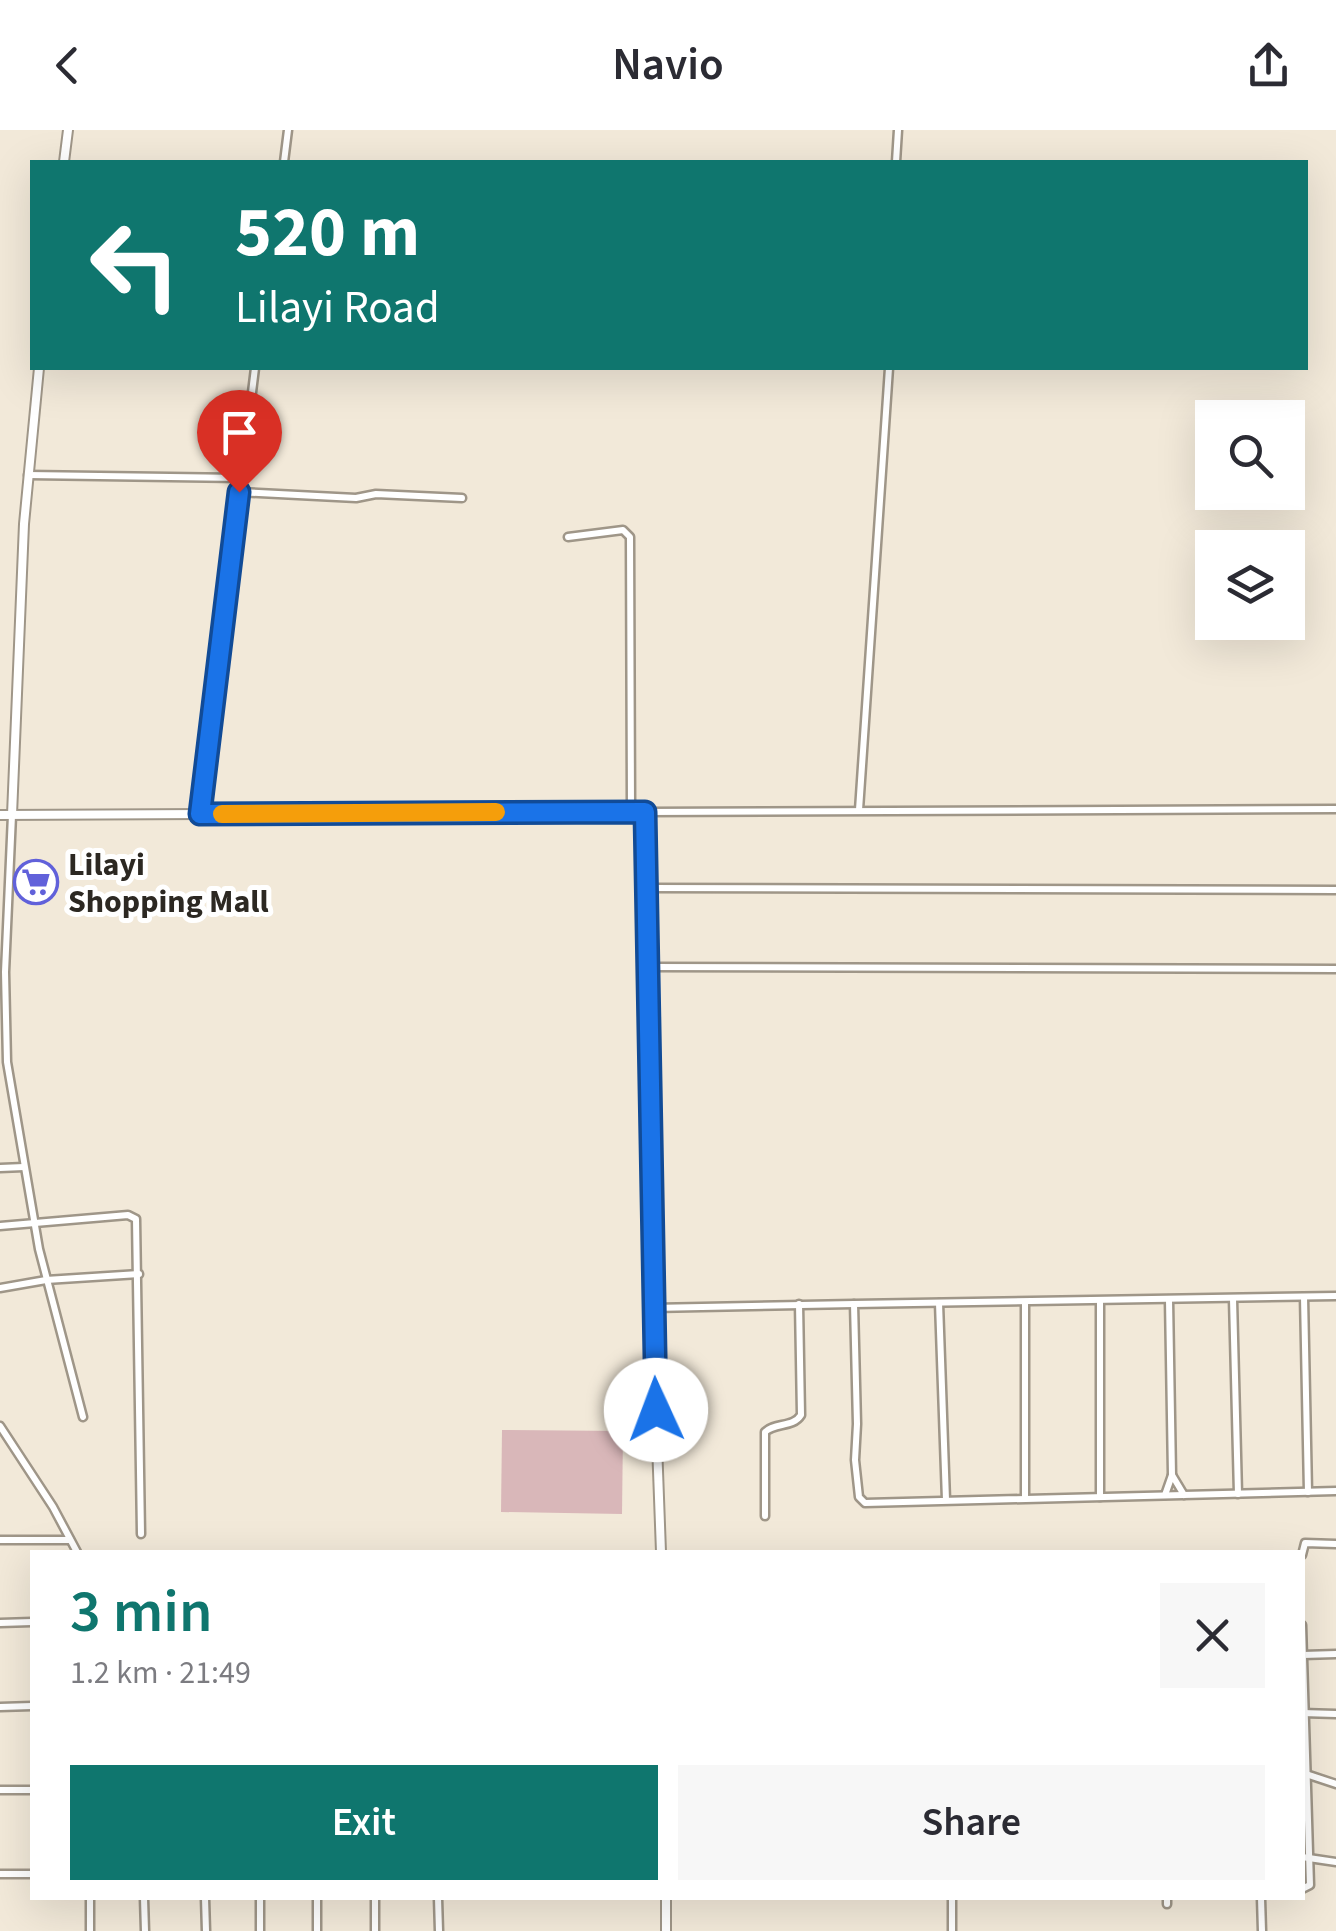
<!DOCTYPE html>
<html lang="en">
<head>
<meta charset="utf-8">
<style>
  body { margin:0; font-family:"Source Sans 3",sans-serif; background:#f7f7f7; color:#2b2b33; height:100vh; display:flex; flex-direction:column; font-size:38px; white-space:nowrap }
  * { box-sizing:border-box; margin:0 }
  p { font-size:32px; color:#7c7c81 }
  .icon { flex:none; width:55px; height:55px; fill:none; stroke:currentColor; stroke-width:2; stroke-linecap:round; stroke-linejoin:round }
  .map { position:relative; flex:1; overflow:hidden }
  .panel { position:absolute; left:30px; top:1420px; width:1275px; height:350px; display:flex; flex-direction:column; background:#fff; border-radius:0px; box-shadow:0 10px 40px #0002 }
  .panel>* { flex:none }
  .hud { position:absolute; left:30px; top:30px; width:1278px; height:210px; border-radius:0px; box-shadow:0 10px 40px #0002; background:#0f766e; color:#fff; overflow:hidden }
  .fabs { position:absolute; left:1195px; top:270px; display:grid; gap:20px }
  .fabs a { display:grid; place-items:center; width:110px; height:110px; border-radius:0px; background:#fff; box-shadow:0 10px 40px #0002; font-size:50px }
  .pin { position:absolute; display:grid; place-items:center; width:85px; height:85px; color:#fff; margin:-102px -42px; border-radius:50% 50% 50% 0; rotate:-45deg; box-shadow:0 0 10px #0007 }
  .pin .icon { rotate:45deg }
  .me { position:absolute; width:110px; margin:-55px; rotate:358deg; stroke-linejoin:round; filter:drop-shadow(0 0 8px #0008) }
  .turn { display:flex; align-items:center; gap:35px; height:210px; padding:0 40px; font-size:45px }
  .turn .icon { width:130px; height:130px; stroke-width:2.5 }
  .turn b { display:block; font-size:70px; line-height:85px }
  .round { display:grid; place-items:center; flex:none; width:105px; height:105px; border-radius:0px; background:#f7f7f7 }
  .overview { display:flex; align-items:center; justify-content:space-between; height:170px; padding:0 40px }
  h1 { font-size:60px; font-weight:600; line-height:75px; color:#0f766e }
  .primary-button { display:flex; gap:20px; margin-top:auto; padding:20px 40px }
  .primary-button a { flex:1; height:115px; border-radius:0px; background:#0f766e; color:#fff; font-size:40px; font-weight:600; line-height:115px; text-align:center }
  .primary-button a+a { background:#f7f7f7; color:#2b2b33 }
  header { display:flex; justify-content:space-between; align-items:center; height:130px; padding:0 40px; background:#fff; font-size:45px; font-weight:600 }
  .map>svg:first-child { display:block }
</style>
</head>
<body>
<header><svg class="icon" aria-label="back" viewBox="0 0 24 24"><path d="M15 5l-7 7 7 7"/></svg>Navio<svg class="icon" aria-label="share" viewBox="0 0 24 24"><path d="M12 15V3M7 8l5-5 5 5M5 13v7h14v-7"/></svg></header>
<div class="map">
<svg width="1336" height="1801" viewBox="0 0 1336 1801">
  <rect width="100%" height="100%" fill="#f2e9d9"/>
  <polygon fill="#d9b7b9" points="502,1300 623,1301 622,1384 501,1382"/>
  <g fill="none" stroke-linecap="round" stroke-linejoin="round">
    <defs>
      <g id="minor">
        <polyline points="284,32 288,0"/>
        <polyline points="896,32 898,0"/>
        <polyline points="28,345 241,348"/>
        <polyline points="239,362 356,368 376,364 462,368"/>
        <polyline points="568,407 623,400 630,407 631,677 645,682 1336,679"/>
        <polyline points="859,680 889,238"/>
        <polyline points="200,684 255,238"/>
        <polyline points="12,685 5,842 7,932 39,1119 83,1287"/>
        <polyline points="647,758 1336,760"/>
        <polyline points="649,837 1336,839"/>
        <polyline points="0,1038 24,1037"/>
        <polyline points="0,1096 128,1085 136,1089 141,1404"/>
        <polyline points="0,1158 46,1150 139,1144"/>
        <polyline points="1336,1166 854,1174 857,1294 855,1330 859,1367 865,1373 1336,1361"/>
        <polyline points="1304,1167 1308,1362"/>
        <polyline points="1233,1169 1238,1364"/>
        <polyline points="1169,1170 1172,1345"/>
        <polyline points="1100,1171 1100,1367"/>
        <polyline points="939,1173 946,1370"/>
        <polyline points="652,1178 854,1174"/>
        <polyline points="0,1296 53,1377 77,1422"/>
        <polyline points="1165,1365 1172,1345 1184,1365"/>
        <polyline points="1025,1368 1025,1172"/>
        <path d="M765 1386V1302C775 1292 793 1298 801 1285L799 1174"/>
        <polyline points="0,1410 70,1410"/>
        <polyline points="1302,1425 1305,1413 1336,1414"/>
        <polyline points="0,1493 32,1492"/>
        <polyline points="1302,1495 1310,1755 1302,1759"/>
        <polyline points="1303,1525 1336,1524"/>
        <polyline points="0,1577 32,1576"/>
        <polyline points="1302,1583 1336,1584"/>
        <polyline points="1306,1644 1336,1654"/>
        <polyline points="0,1660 32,1660"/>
        <polyline points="1302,1727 1336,1732"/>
        <polyline points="0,1744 32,1744"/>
        <polyline points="90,1768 90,1801"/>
        <polyline points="144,1768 145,1801"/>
        <polyline points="205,1768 206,1801"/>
        <polyline points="260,1768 260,1801"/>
        <polyline points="375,1768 375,1801"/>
        <polyline points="438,1768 439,1801"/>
        <polyline points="1167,1768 1167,1774"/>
        <polyline points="1261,1768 1262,1801"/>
        <polyline points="317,1801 317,1768"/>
        <polyline points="952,1801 952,1768"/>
      </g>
      <g id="tertiary">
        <polyline points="64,32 68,0"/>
        <polyline points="0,685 645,682 652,1178 661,1422"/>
        <polyline points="12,685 24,394 39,238"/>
        <polyline points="666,1768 666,1801"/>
      </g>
    </defs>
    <use href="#minor" stroke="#9f9688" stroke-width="11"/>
    <use href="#tertiary" stroke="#9f9688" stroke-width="12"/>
    <use href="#minor" stroke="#fff" stroke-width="6"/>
    <use href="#tertiary" stroke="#fff" stroke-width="8"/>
  </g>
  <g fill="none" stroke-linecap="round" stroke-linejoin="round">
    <defs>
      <polyline id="route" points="239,362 200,684 645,682 656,1280"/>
    </defs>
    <use href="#route" stroke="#114b97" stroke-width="25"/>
    <use href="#route" stroke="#1a73e8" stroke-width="18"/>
    <polyline stroke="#f59e0b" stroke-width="18" points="222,684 496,682"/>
  </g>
  <defs>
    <symbol id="supermarket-ring" viewBox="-11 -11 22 22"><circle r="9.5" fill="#fff" stroke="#6161da" stroke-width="1.5"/><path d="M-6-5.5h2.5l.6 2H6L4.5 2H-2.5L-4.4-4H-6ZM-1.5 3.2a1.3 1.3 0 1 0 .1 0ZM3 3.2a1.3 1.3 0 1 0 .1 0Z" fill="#6161da"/></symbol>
  </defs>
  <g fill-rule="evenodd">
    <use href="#supermarket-ring" x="11" y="727" width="50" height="50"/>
  </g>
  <g text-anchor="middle" stroke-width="10" stroke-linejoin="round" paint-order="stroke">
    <g font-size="32" font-weight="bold" fill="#2c2822" stroke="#fff" text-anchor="start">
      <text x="68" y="745">Lilayi<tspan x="68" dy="37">Shopping Mall</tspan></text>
    </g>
  </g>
</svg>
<div class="fabs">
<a><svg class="icon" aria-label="search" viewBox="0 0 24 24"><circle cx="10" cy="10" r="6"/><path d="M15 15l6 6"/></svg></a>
<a><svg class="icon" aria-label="layers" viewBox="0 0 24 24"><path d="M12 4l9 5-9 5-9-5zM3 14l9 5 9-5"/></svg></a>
</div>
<div class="pin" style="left:239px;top:362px;background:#d93025"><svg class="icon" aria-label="arrive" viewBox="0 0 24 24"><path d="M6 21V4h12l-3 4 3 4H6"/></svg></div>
<svg class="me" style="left:656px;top:1280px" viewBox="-20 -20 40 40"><circle r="19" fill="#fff"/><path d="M0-13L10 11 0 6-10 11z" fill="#1a73e8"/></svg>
<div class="hud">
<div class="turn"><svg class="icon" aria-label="left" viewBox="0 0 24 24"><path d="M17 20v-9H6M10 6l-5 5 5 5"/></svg><div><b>520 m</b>Lilayi Road</div></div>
</div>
<section class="panel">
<div class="overview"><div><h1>3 min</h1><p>1.2 km · 21:49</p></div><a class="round"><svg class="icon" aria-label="close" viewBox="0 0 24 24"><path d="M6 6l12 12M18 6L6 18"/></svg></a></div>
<div class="primary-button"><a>Exit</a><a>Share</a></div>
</section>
</div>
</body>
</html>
